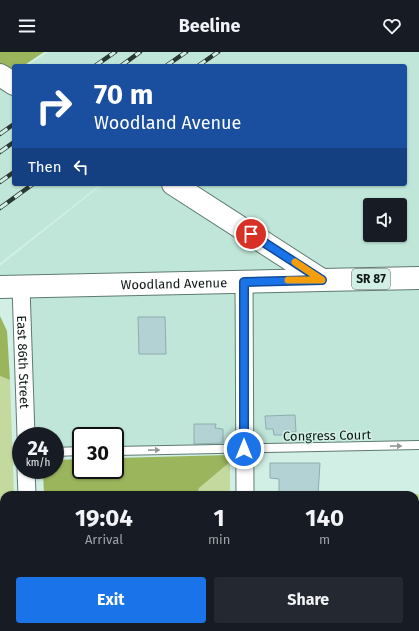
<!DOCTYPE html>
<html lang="en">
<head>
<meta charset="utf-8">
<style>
  body { margin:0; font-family:"Fira Sans",sans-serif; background:#242831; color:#f1f3f6; height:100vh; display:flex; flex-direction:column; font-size:15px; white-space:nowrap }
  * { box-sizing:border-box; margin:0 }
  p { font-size:13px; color:#9ea1a6 }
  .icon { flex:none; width:22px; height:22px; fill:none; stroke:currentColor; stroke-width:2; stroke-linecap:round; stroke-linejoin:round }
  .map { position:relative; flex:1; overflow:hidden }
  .sheet { position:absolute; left:0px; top:439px; width:419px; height:140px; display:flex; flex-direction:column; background:#171b24; border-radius:12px 12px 0 0; box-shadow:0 1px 3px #0004 }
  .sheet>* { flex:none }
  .top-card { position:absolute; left:12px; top:12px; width:395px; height:122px; border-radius:4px; box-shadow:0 1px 3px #0004; background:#1a4fa0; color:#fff; overflow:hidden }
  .fabs { position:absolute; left:363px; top:146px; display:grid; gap:8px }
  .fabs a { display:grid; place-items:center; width:44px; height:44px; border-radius:4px; background:#171b24; box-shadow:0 1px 3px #0004; font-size:20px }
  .speed { position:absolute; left:12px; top:375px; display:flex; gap:8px; font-size:20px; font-weight:700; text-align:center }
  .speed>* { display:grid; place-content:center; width:52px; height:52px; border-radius:50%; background:#171b24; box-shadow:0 1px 3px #0004; line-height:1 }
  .speed small { font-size:10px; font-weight:400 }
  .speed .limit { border:2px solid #111; border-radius:6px; background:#fff; color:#111 }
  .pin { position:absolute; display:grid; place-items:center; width:34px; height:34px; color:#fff; margin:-17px; border:2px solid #fff; border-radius:50%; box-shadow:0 1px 4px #0007 }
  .me { position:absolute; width:44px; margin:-22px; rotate:0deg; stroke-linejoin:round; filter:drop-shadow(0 0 3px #0008) }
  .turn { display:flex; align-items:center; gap:14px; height:84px; padding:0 16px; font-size:18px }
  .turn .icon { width:52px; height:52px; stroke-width:2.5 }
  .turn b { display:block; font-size:28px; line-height:34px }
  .then { display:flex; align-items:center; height:38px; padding:0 16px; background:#0003; gap:8px; font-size:15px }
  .eta { display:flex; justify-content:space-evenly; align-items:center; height:68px; text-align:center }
  .eta b { font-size:24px; font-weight:700; line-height:28px }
  .action { display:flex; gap:8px; margin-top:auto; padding:8px 16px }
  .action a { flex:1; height:46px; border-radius:4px; background:#1a73e8; color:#fff; font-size:16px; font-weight:700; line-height:46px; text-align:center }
  .action a+a { background:#242831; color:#f1f3f6 }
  header { display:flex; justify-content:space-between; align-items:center; height:52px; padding:0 16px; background:#171b24; font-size:18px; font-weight:700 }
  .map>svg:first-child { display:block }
</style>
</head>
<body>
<header><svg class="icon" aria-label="menu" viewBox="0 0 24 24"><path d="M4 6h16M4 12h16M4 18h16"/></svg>Beeline<svg class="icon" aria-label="heart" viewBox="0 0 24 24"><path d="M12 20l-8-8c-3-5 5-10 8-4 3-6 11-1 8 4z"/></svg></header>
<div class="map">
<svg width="419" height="579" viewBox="0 0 419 579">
  <rect width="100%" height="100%" fill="#d1efe5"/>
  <g fill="#bfe6d9" fill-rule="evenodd">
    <path d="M48 0H419V393L115 399V384H81V399L55 400V384H26L21 235H0V214L103 132H405V14H27ZM370 153H400V183H370Z"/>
    <polygon points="14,23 14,132 101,132 0,211 0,33"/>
  </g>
  <g fill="#c4d99d">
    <polygon points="0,324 10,328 14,443 4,443 4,481 0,481"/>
    <polygon points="230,410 230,443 197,443 199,436"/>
    <polygon points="419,442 419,485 415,485 415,443 402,442"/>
  </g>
  <g fill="#9ab55c">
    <polygon points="0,0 44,0 23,14 14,14 14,20 0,23"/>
    <polygon points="0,264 7,279 10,328 0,324"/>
    <polygon points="229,403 230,410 199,436 197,443 44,443 43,418 55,418 55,408 81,407 81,418 115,418 115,406"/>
  </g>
  <g fill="#b2d2d3" stroke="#8eaeae">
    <polygon points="138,265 165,265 166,302 139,302"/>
    <polygon points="295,363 296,380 286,380 286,383 274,383 273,377 266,377 265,364"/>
    <polygon points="194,372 216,372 215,376 223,377 223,391 194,392"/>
    <polygon points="270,411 320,411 318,443 279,443 279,427 270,426"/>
  </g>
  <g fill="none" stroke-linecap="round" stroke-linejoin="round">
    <defs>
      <g id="lane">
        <polyline points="115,399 419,393"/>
        <polyline points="55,400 81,399"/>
      </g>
      <g id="street">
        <polyline points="244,229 245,443"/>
        <path id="s1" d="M21 235 26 384"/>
        <polyline points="26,418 27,443"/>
        <polyline points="0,496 4,496"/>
        <polyline points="30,575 30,579"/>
        <polyline points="247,575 248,579"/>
      </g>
      <g id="secondary">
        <path id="s2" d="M0 235 322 228"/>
      </g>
      <g id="primary">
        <polyline points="0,23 14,32"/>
        <polyline points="173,132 322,228 419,226"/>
      </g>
    </defs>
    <use href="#lane" stroke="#5f7a71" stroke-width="10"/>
    <use href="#street" stroke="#5f7a71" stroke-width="19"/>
    <use href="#secondary" stroke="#5f7a71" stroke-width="24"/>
    <use href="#primary" stroke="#5f7a71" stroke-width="24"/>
    <use href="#lane" stroke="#fff" stroke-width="8"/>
    <use href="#street" stroke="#fff" stroke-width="17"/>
    <use href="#secondary" stroke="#fff" stroke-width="22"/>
    <use href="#primary" stroke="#fff" stroke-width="22"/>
    <defs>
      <g id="rail">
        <polyline points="95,14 115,0"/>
        <polyline points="121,14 140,0"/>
        <polyline points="166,14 186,0"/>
        <polyline points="198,14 218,0"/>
        <polyline points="0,82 14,72"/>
        <polyline points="0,100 14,90"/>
        <polyline points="0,130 14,120"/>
        <polyline points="0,156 33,132"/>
      </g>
    </defs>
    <use href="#rail" stroke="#2a3834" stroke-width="4.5"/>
    <use href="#rail" stroke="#d1efe5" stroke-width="3" stroke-dasharray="9" stroke-linecap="butt"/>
  </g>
  <defs><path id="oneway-solid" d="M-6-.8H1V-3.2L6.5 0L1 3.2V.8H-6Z"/></defs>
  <g fill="#939897">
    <use href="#oneway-solid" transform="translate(396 394) rotate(-1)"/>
    <use href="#oneway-solid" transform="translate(154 398) rotate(-1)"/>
  </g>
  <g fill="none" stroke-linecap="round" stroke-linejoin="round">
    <defs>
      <polyline id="route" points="244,397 244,230 322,228 251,182"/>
    </defs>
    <use href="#route" stroke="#114b97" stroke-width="10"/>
    <use href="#route" stroke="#1a73e8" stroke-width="7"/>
    <polyline stroke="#f59e0b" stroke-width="7" points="288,228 322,228 295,210"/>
  </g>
  <g text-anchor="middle" stroke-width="3" stroke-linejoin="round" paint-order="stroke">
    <rect fill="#d1efe5" stroke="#495a55" stroke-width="1" x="352" y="217" width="38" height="20" rx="3"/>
    <g font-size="12" font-weight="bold" fill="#0f1a17">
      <text x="371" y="231">SR 87</text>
    </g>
    <g font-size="13" fill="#0f1a17" stroke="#d1efe5">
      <text dy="5" stroke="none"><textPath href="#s2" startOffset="174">Woodland Avenue</textPath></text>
      <text dy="5" stroke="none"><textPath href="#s1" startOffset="75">East 86th Street</textPath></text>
      <text transform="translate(327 383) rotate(-1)" y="5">Congress Court</text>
    </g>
  </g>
</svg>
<div class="fabs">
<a><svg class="icon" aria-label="sound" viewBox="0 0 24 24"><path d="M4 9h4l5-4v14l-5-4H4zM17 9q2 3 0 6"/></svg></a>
</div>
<div class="speed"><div>24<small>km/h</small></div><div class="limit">30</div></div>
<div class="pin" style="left:251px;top:182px;background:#d93025"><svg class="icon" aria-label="arrive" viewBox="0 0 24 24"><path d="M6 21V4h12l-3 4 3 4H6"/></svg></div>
<svg class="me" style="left:244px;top:397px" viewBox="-20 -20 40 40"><circle r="17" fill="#1a73e8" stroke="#fff" stroke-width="3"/><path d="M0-11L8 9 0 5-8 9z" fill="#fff"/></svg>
<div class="top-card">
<div class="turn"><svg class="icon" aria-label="right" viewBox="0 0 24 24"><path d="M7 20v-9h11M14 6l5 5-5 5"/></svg><div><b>70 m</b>Woodland Avenue</div></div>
<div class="then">Then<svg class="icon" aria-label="left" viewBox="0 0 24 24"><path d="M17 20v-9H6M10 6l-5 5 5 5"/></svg></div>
</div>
<section class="sheet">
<div class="eta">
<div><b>19:04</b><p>Arrival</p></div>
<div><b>1</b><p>min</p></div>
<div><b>140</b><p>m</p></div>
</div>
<div class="action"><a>Exit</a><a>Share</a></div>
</section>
</div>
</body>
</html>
